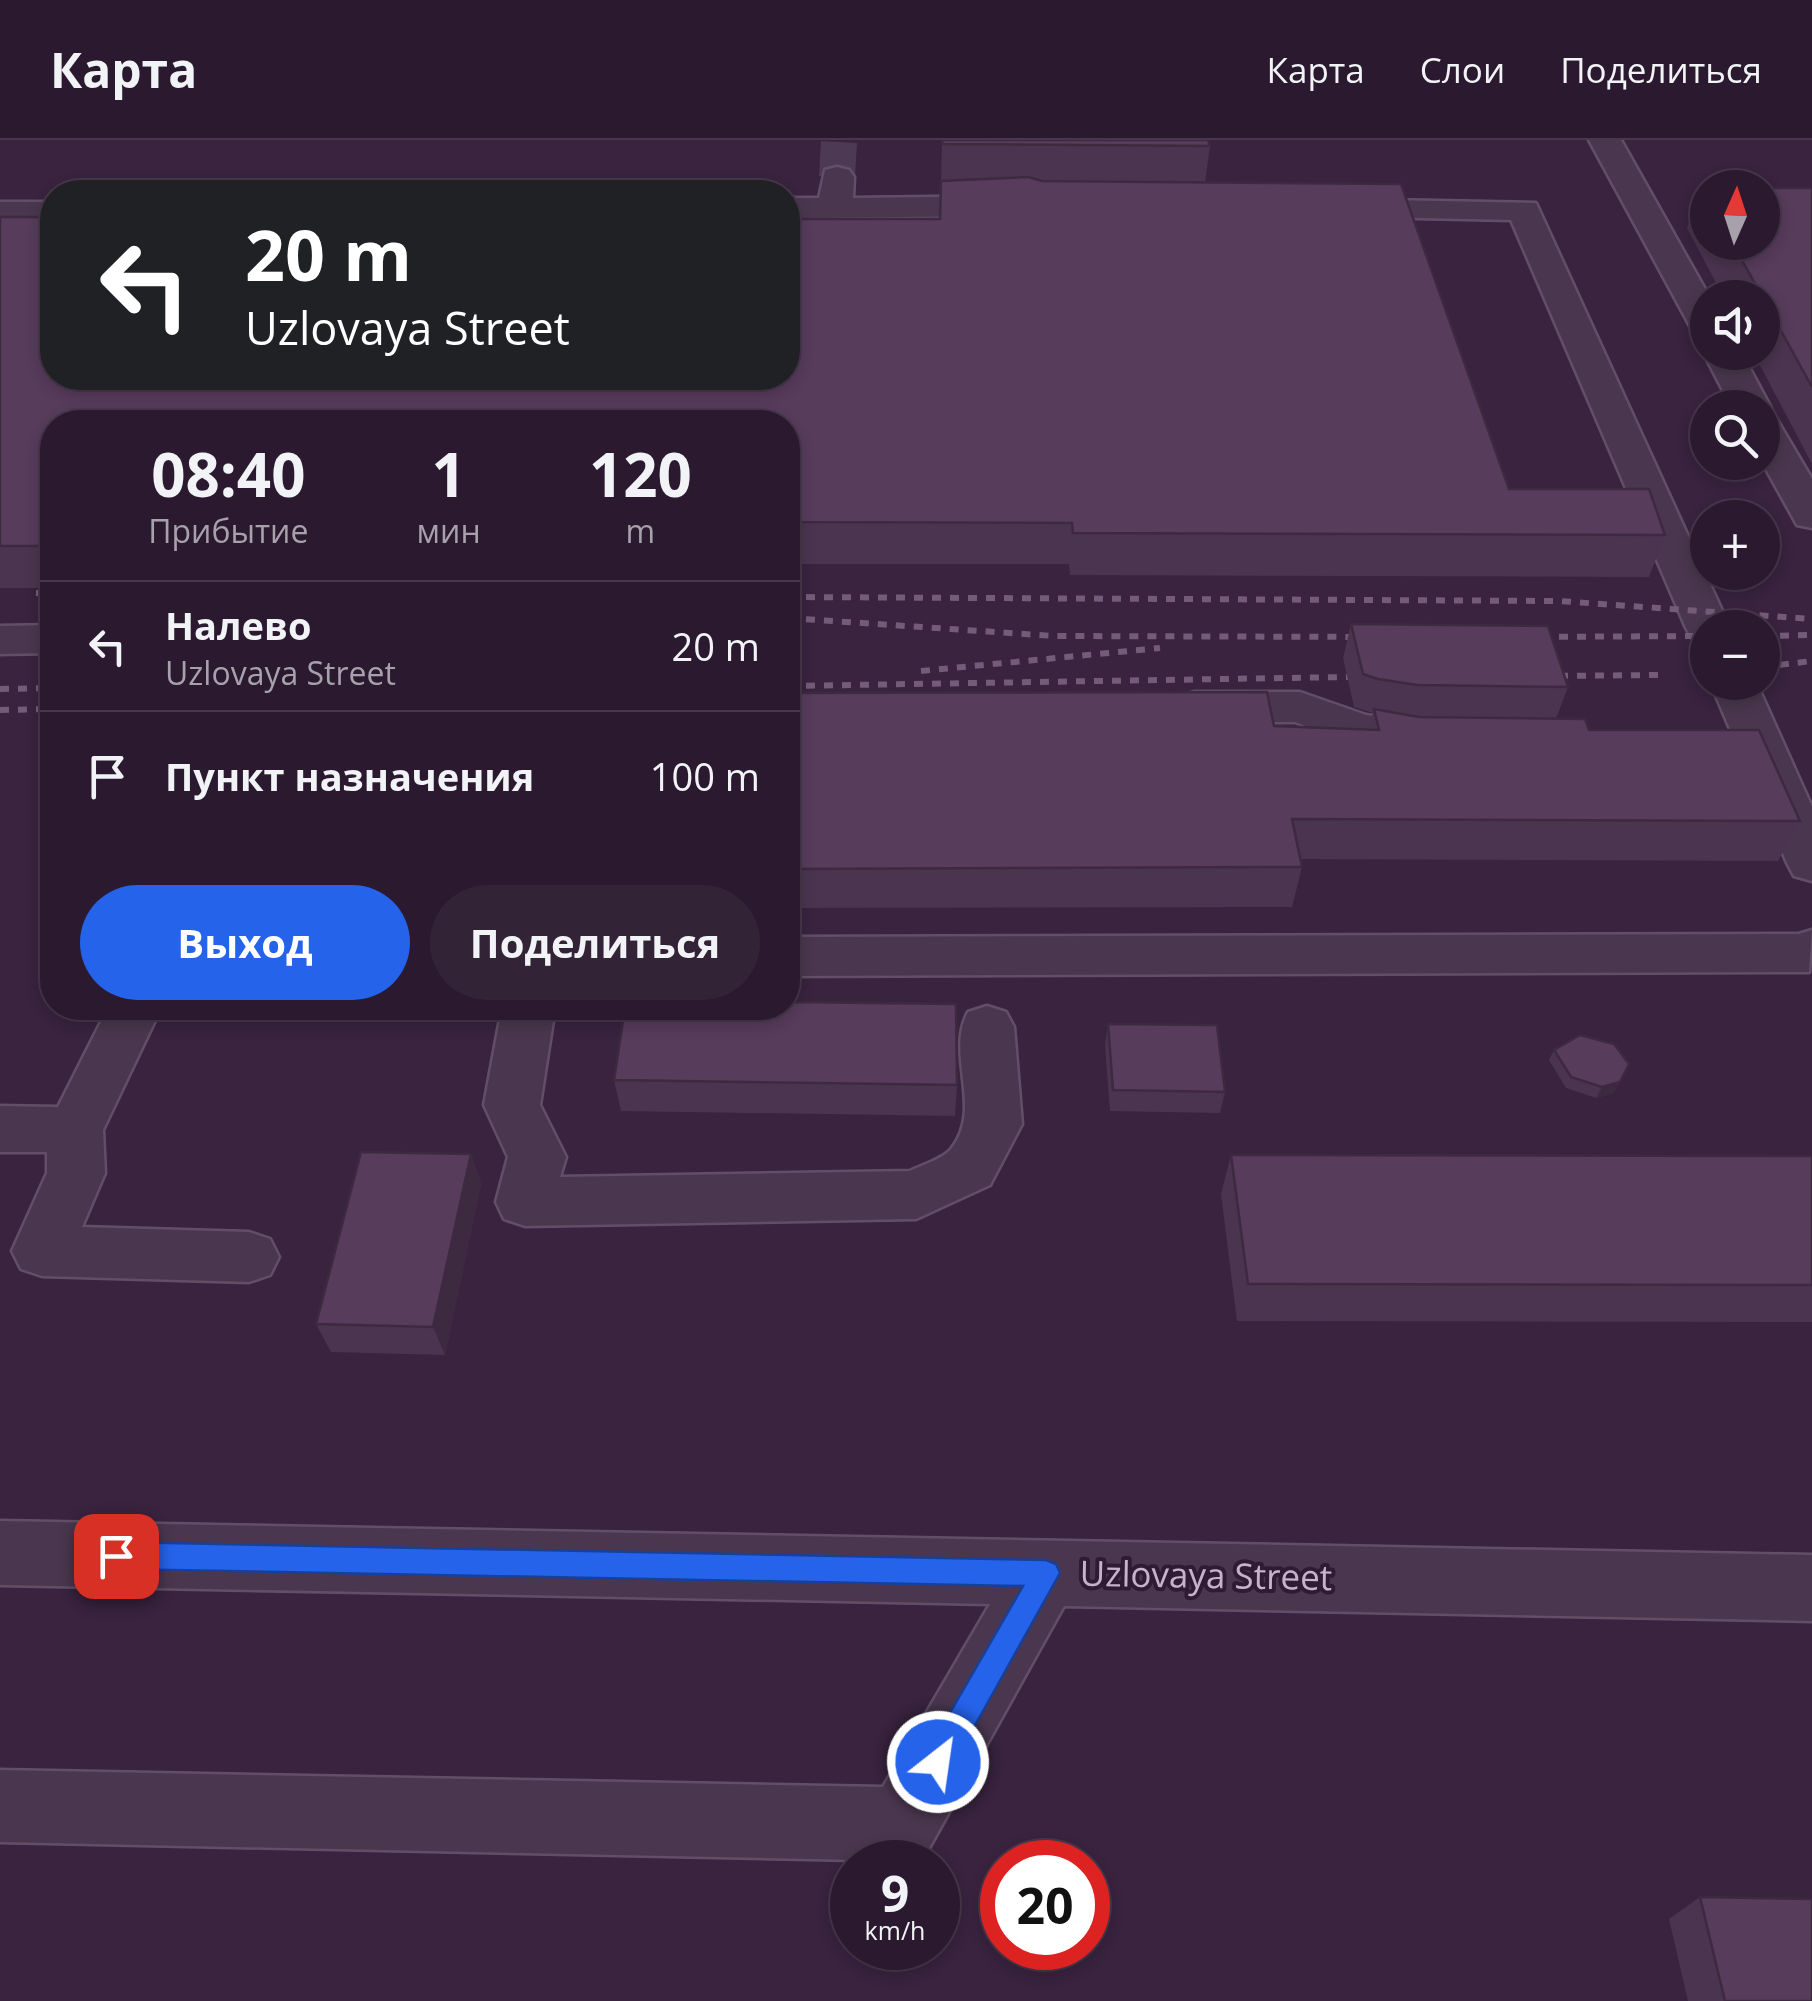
<!DOCTYPE html>
<html lang="ru">
<head>
<meta charset="utf-8">
<style>
  body { margin:0; font-family:"Open Sans",sans-serif; background:#332337; color:#f1f3f6; height:100vh; display:flex; flex-direction:column; font-size:38px; white-space:nowrap }
  * { box-sizing:border-box; margin:0 }
  p { font-size:32px; color:#a6a1aa }
  .icon { flex:none; width:55px; height:55px; fill:none; stroke:currentColor; stroke-width:2; stroke-linecap:round; stroke-linejoin:round }
  .map { position:relative; flex:1; overflow:hidden }
  .details { position:absolute; left:40px; top:270px; width:760px; height:610px; display:flex; flex-direction:column; background:#2b1a2f; border-radius:40px; box-shadow:0 5px 15px #0003,0 0 0 2px #47384b }
  .details>* { flex:none }
  .banner { position:absolute; left:40px; top:40px; width:760px; height:210px; border-radius:40px; box-shadow:0 5px 15px #0003,0 0 0 2px #47384b; background:#202124; color:#fff; overflow:hidden }
  .needle { width:65px; rotate:3deg }
  .buttons { position:absolute; left:1690px; top:30px; display:grid; gap:20px }
  .buttons a { display:grid; place-items:center; width:90px; height:90px; border-radius:50%; background:#2b1a2f; box-shadow:0 5px 15px #0003,0 0 0 2px #47384b; font-size:50px }
  .speed { position:absolute; left:830px; top:1700px; display:flex; gap:20px; font-size:50px; font-weight:700; text-align:center }
  .speed>* { display:grid; place-content:center; width:130px; height:130px; border-radius:50%; background:#2b1a2f; box-shadow:0 5px 15px #0003,0 0 0 2px #47384b; line-height:1 }
  .speed small { font-size:25px; font-weight:400 }
  .speed .limit { border:15px solid #d22; background:#fff; color:#111 }
  .pin { position:absolute; display:grid; place-items:center; width:85px; height:85px; color:#fff; margin:-42px; border-radius:20px; box-shadow:0 5px 15px #0006 }
  .me { position:absolute; width:110px; margin:-55px; rotate:30deg; stroke-linejoin:round; filter:drop-shadow(0 0 8px #0008) }
  .turn { display:flex; align-items:center; gap:35px; height:210px; padding:0 40px; font-size:45px }
  .turn .icon { width:130px; height:130px; stroke-width:2.5 }
  .turn b { display:block; font-size:70px; line-height:85px }
  .eta { display:flex; justify-content:space-evenly; align-items:center; height:170px; text-align:center }
  .eta b { font-size:60px; font-weight:700; line-height:70px }
  .action { display:flex; gap:20px; margin-top:auto; padding:20px 40px }
  .action a { flex:1; height:115px; border-radius:60px; background:#2563eb; color:#fff; font-size:40px; font-weight:700; line-height:115px; text-align:center }
  .action a+a { background:#332337; color:#f1f3f6 }
  ul { padding:0; list-style:none }
  li { display:flex; align-items:center; gap:30px; height:130px; padding:0 40px; border-top:2px solid #47384b }
  li div { flex:1 }
  li b { display:block; font-size:38px }
  li em { font-style:normal }
  header { display:flex; align-items:center; gap:60px; box-sizing:border-box; height:140px; padding:0 50px; background:#2b1a2f; border-bottom:2px solid #47384b }
  header strong { font-size:48px }
  nav { display:flex; gap:55px; margin-inline-start:auto; font-size:35px }
  .map>svg:first-child { display:block }
</style>
</head>
<body>
<header>
<strong>Карта</strong>
<nav><a>Карта</a><a>Слои</a><a>Поделиться</a></nav>
</header>
<div class="map">
<svg width="1812" height="1861" viewBox="0 0 1812 1861">
  <rect width="100%" height="100%" fill="#39233f"/>
  <g fill="none" stroke-linecap="round" stroke-linejoin="round">
    <polyline stroke="#4e3954" stroke-width="36" stroke-dasharray="36 18" stroke-linecap="butt" points="837,37 839,2"/>
    <defs>
      <g id="minor">
        <polygon points="1589,0 1621,0 1710,158 1708,197 1695,194 1690,186"/>
        <polygon points="837,27 849,30 854,37 853,58 1013,56 1025,59 1030,66 1025,73 1013,76 788,78 788,58 819,58 825,30"/>
        <polygon points="1338,59 1536,63 1730,488 1708,488 1708,502 1692,498 1686,488 1511,80 1326,76 1321,69 1326,62"/>
        <rect x="0" y="62" width="52" height="20"/>
        <polygon points="1708,206 1708,212 1741,212 1771,268 1766,275 1776,278 1812,339 1812,388 1797,385 1762,322 1762,268 1732,268 1703,212"/>
        <polygon points="52,485 52,513 0,514 0,486"/>
        <polygon points="1710,542 1756,542 1812,667 1812,741 1794,736 1787,723"/>
        <polygon points="1195,552 1300,552 1366,575 1451,587 1457,598 1451,609 1434,614 1360,606 1295,582 1195,582 1179,578 1172,567 1179,556"/>
        <polygon points="1812,790 1809,832 788,836 788,797 1799,794"/>
        <path d="M987 866 1006 872 1014 887 1022 984 990 1045 916 1079 525 1086 504 1079 496 1062 508 1017 484 965 502 868H555L540 965 566 1017 560 1037 910 1031C922 1025 943 1019 951 1009 984 969 945 914 968 872Z"/>
        <polygon points="108,868 161,868 103,990 105,1033 82,1087 249,1092 270,1099 279,1117 270,1135 249,1142 42,1136 21,1129 12,1111 47,1033 47,1012 0,1012 0,966 58,967"/>
        <polygon points="0,1381 1812,1415 1812,1481 1064,1466 928,1710 902,1721 0,1702 0,1630 883,1647 990,1464 0,1445"/>
      </g>
    </defs>
    <use href="#minor" stroke="#624f67" stroke-width="5"/>
    <use href="#minor" fill="#4a374f" fill-rule="evenodd"/>
    <g stroke="#745c79" stroke-width="6" stroke-dasharray="9 9" stroke-linecap="butt">
      <polyline points="36,453 52,454"/>
      <polyline points="788,457 1559,461 1812,479"/>
      <polyline points="788,478 1054,496 1378,497"/>
      <polyline points="1762,496 1812,495"/>
      <polyline points="1523,497 1708,496"/>
      <polyline points="1762,527 1812,521"/>
      <polyline points="921,531 1160,508"/>
      <polyline points="1694,532 1708,531"/>
      <polyline points="1541,536 1664,535"/>
      <polyline points="788,546 1348,537"/>
      <polyline points="0,549 52,548"/>
      <polyline points="0,570 52,569"/>
    </g>
  </g>
  <g fill="#4b344f">
    <polygon points="942,0 1210,6 1205,43 1509,349 1665,395 1649,437 1070,435 1069,424 788,424 788,282 52,282 52,448 0,448 0,77 940,79"/>
    <polygon points="1701,47 1708,48 1708,102 1762,102 1812,48 1812,324 1753,212 1762,212 1762,158 1724,158 1687,88"/>
    <polygon points="1351,484 1568,547 1556,579 1589,590 1800,681 1778,721 1300,719 1302,727 1292,767 788,768 788,553 1274,586 1369,590 1373,573 1354,567 1343,518"/>
    <polygon points="1108,884 1225,952 1220,973 1110,971 1105,905"/>
    <polygon points="1554,910 1614,953 1596,958 1566,948 1549,920"/>
    <polygon points="614,940 957,945 955,976 621,971"/>
    <polygon points="471,1014 481,1044 445,1215 331,1212 316,1184"/>
    <polygon points="1231,1015 1812,1016 1812,1182 1237,1181 1221,1054"/>
    <polygon points="1700,1757 1812,1861 1688,1861 1669,1779"/>
  </g>
  <g fill="#3d2a40">
    <polygon points="1620,942 1614,953 1596,958 1602,947"/>
    <polygon points="471,1014 481,1044 445,1215 433,1187"/>
  </g>
  <g fill="#573c5c" stroke="#3d2a40" stroke-width="2.5">
    <polygon points="942,0 1208,0 1210,6 942,4"/>
    <polygon points="1028,37 1042,41 1401,44 1509,349 1649,349 1665,395 1073,393 1072,383 788,382 788,282 52,282 52,406 0,406 0,77 52,77 52,238 788,238 788,79 940,79 941,41"/>
    <polygon points="1701,47 1755,48 1708,48 1708,59"/>
    <polygon points="1762,48 1812,48 1812,247 1732,102 1762,102"/>
    <polygon points="1351,484 1548,486 1568,547 1417,545 1378,539 1363,534"/>
    <polygon points="1267,552 1274,586 1379,590 1374,569 1419,577 1585,579 1589,590 1759,590 1800,681 1292,679 1302,727 788,729 788,553"/>
    <polygon points="788,862 956,864 957,945 614,940 625,868 788,868"/>
    <polygon points="1108,884 1217,885 1225,952 1113,950"/>
    <polygon points="1580,895 1614,904 1629,924 1620,942 1602,947 1571,937 1554,910"/>
    <polygon points="361,1012 471,1014 433,1187 316,1184"/>
    <polygon points="1231,1015 1812,1016 1812,1145 1248,1144"/>
    <polygon points="1700,1757 1812,1759 1812,1861 1725,1861"/>
  </g>
  <polygon fill="#2563eb" stroke="#184099" stroke-width="2.5" points="116,1402 1046,1420 1056,1424 1060,1433 949,1632 938,1636 928,1632 923,1622 928,1611 1023,1446 116,1429 106,1425 102,1416 106,1406"/>
  <g text-anchor="middle" stroke-width="8" stroke-linejoin="round" paint-order="stroke">
    <g font-size="35" fill="#c6b3ca" stroke="#2f1c34">
      <text transform="translate(1206 1436) rotate(1)" y="12">Uzlovaya Street</text>
    </g>
  </g>
</svg>
<div class="buttons">
<a><svg class="needle" viewBox="-14 -14 28 28"><path d="M0-13l5 13h-10z" fill="#e53935"/><path d="M0 13l5-13h-10z" fill="#a6a1aa"/></svg></a>
<a><svg class="icon" aria-label="sound" viewBox="0 0 24 24"><path d="M4 9h4l5-4v14l-5-4H4zM17 9q2 3 0 6"/></svg></a>
<a><svg class="icon" aria-label="search" viewBox="0 0 24 24"><circle cx="10" cy="10" r="6"/><path d="M15 15l6 6"/></svg></a>
<a>+</a>
<a>−</a>
</div>
<div class="speed"><div>9<small>km/h</small></div><div class="limit">20</div></div>
<div class="pin" style="left:116px;top:1416px;background:#d93025"><svg class="icon" aria-label="arrive" viewBox="0 0 24 24"><path d="M6 21V4h12l-3 4 3 4H6"/></svg></div>
<svg class="me" style="left:938px;top:1622px" viewBox="-20 -20 40 40"><circle r="17" fill="#2563eb" stroke="#fff" stroke-width="3"/><path d="M0-11L8 9 0 5-8 9z" fill="#fff"/></svg>
<div class="banner">
<div class="turn"><svg class="icon" aria-label="left" viewBox="0 0 24 24"><path d="M17 20v-9H6M10 6l-5 5 5 5"/></svg><div><b>20 m</b>Uzlovaya Street</div></div>
</div>
<section class="details">
<div class="eta">
<div><b>08:40</b><p>Прибытие</p></div>
<div><b>1</b><p>мин</p></div>
<div><b>120</b><p>m</p></div>
</div>
<ul>
<li><svg class="icon" aria-label="left" viewBox="0 0 24 24"><path d="M17 20v-9H6M10 6l-5 5 5 5"/></svg><div><b>Налево</b><p>Uzlovaya Street</p></div><em>20 m</em></li>
<li><svg class="icon" aria-label="arrive" viewBox="0 0 24 24"><path d="M6 21V4h12l-3 4 3 4H6"/></svg><div><b>Пункт назначения</b></div><em>100 m</em></li>
</ul>
<div class="action"><a>Выход</a><a>Поделиться</a></div>
</section>
</div>
</body>
</html>
